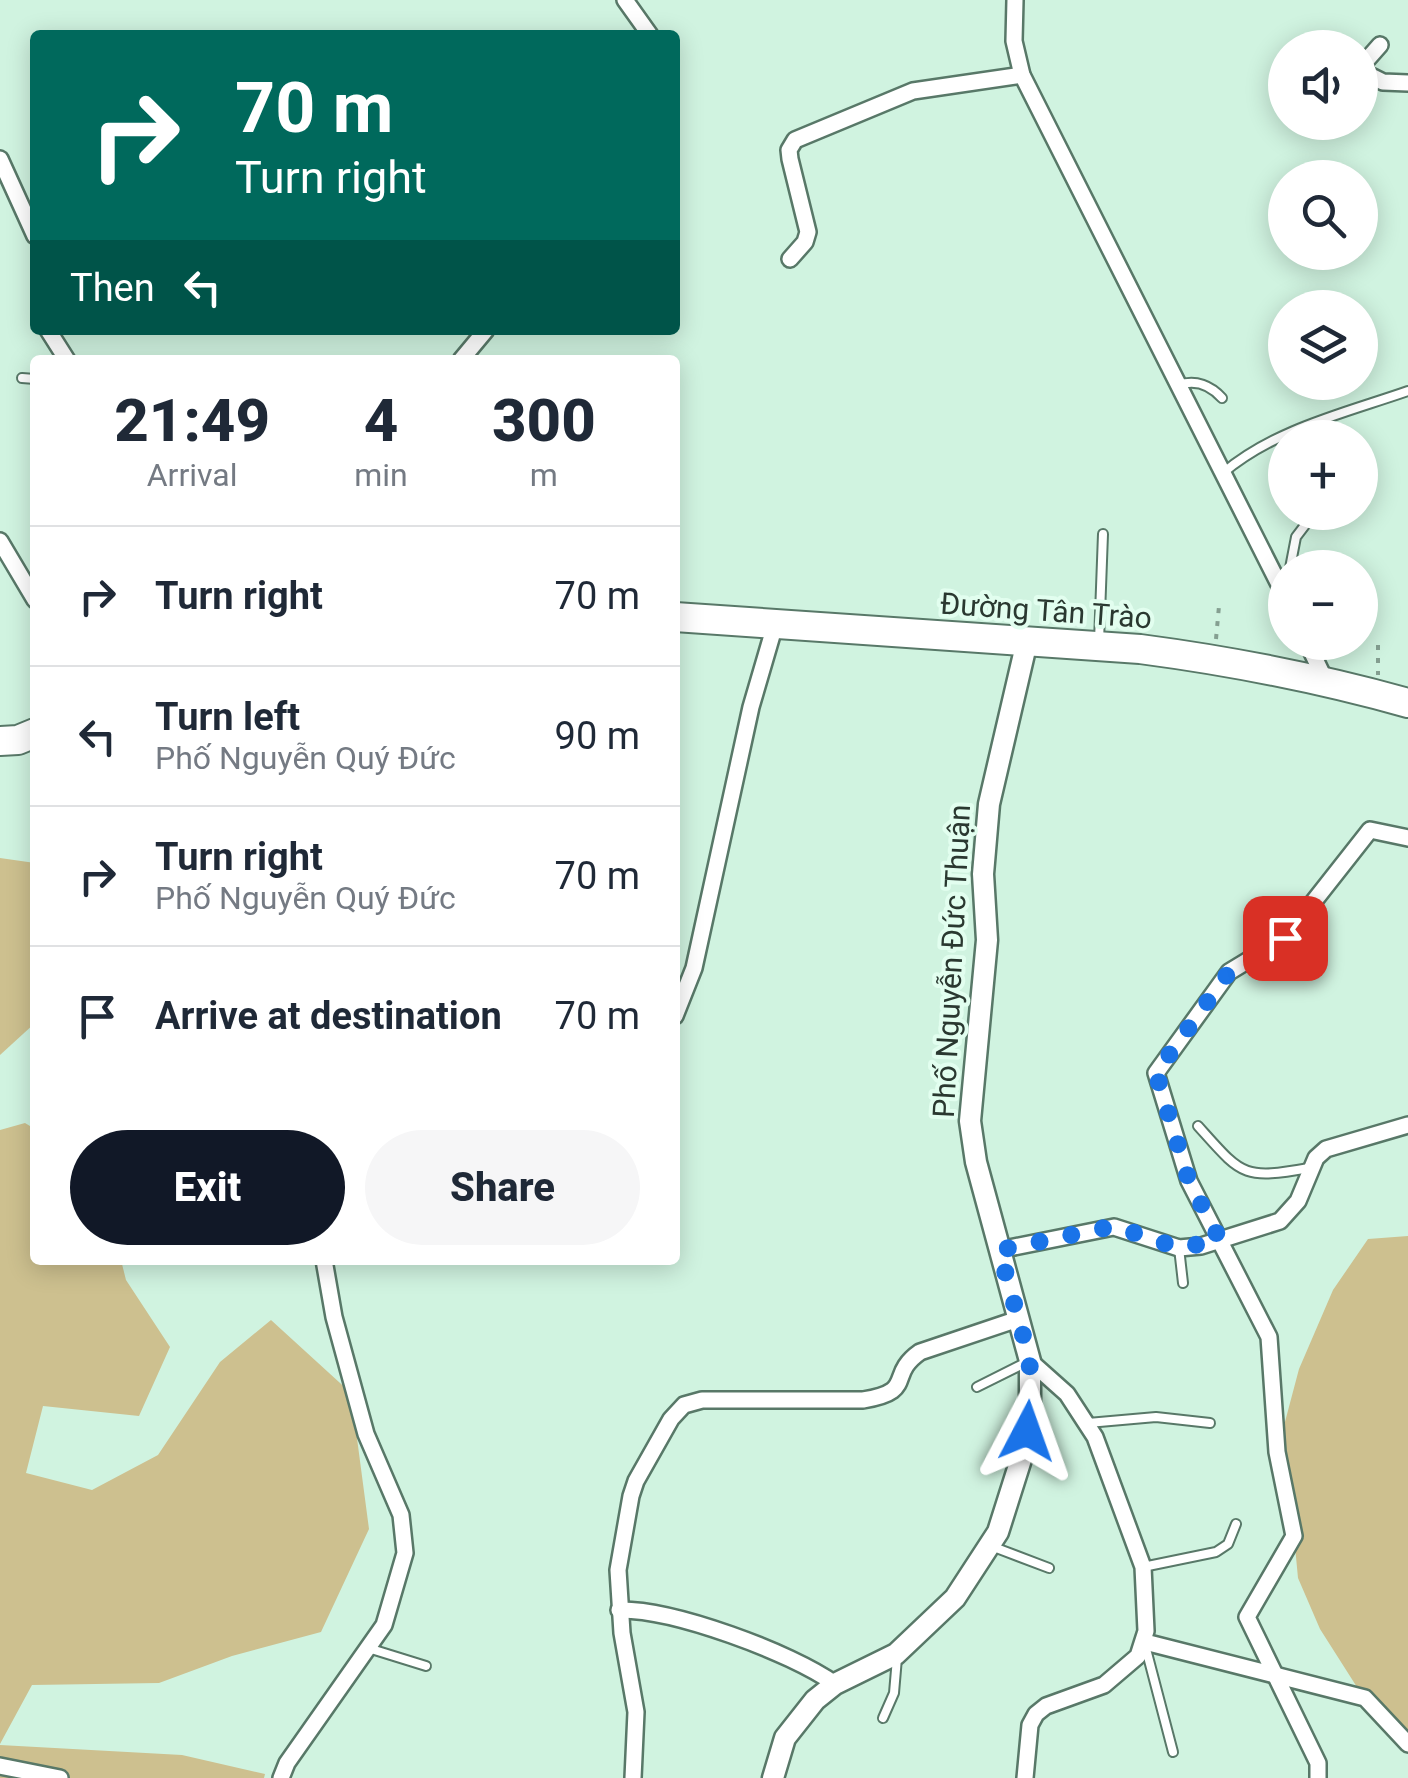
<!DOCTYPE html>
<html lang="en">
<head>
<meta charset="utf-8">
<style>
  body { margin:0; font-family:Roboto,sans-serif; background:#f6f6f7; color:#1f2937; height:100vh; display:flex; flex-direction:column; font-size:38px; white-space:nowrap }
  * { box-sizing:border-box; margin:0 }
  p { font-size:32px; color:#747a83 }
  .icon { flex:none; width:55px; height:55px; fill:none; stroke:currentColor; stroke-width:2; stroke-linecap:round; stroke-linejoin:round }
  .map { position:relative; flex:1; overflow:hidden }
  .details { position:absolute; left:30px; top:355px; width:650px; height:910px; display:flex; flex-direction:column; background:#fff; border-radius:10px; box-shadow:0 5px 25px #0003 }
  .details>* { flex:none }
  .guide { position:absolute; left:30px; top:30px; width:650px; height:305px; border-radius:10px; box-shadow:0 5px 25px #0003; background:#00695c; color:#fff; overflow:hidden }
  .tools { position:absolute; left:1268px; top:30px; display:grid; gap:20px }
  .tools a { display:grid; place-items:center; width:110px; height:110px; border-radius:50%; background:#fff; box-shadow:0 5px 25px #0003; font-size:50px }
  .pin { position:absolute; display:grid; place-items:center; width:85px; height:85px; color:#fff; margin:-42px; border-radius:20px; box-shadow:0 5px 15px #0006 }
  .me { position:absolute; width:110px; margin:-55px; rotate:4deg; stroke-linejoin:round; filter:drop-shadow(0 0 8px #0008) }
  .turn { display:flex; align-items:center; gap:35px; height:210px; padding:0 40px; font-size:45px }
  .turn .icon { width:130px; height:130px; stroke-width:2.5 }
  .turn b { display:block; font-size:70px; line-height:85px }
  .then { display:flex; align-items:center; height:95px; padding:0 40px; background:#0003; gap:20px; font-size:38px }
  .eta { display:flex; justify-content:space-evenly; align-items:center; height:170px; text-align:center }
  .eta b { font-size:60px; font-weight:800; line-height:70px }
  .action { display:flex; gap:20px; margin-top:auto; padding:20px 40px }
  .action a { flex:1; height:115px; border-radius:60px; background:#111827; color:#fff; font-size:40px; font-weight:800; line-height:115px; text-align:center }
  .action a+a { background:#f6f6f7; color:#1f2937 }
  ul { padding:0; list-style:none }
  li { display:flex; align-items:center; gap:30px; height:140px; padding:0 40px; border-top:2px solid #e0e1e3 }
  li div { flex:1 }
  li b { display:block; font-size:38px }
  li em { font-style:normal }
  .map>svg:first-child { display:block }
</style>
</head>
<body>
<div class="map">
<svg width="1408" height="1778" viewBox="0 0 1408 1778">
  <rect width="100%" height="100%" fill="#d0f3e0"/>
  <g fill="#cdc08f">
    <polygon points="0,858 35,863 35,1023 0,1055"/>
    <polygon points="25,1123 35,1129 35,1260 121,1260 126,1280 170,1347 139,1416 43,1406 26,1473 92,1490 158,1455 220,1362 271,1320 351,1393 369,1529 321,1632 232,1656 159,1683 32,1685 0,1744 0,1130"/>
    <polygon points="1408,1236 1408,1733 1389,1724 1362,1695 1320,1629 1298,1578 1294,1536 1277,1452 1299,1369 1333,1290 1368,1239"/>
    <polygon points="0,1745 182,1755 265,1774 264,1778 0,1778"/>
  </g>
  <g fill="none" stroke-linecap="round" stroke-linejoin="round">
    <defs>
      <g id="service">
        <polyline points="22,378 35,379"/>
        <path d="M1179 385C1196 379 1211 386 1222 398"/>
        <path d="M1223 473C1275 429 1345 413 1408 391"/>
        <polyline points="1290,568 1296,537 1315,512"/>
        <polyline points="1099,641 1103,534"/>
        <path d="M1198 1126C1242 1175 1242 1180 1309 1168"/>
        <polyline points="1179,1248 1183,1283"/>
        <polyline points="977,1387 1027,1362"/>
        <polyline points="1088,1423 1156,1417 1210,1423"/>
        <polyline points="991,1546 1049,1568"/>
        <polyline points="1143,1567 1216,1552 1228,1544 1236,1524"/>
        <polyline points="1145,1645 1173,1752"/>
        <polyline points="368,1648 426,1666"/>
        <polyline points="883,1718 894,1693 897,1658"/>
      </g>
      <g id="minor">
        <polyline points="625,0 650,35"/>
        <polyline points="1015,0 1014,41 1022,75 1285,596"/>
        <polyline points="1380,45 1365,62 1365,73 1383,82 1408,83"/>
        <polyline points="0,159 35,236"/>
        <polyline points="790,259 805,242 808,232 790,159 789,150 795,140 913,91 1022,75"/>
        <polyline points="48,330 67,360"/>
        <polyline points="461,360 486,330"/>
        <polyline points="0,541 35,600"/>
        <polyline points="1307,642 1325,680"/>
        <polyline points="675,1016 694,968 751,707 775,625"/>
        <polyline points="999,1250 1114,1227 1179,1248 1201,1246 1280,1221 1298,1201 1316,1158 1326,1149 1408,1125"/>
        <path d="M619 1610C673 1609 790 1652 835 1684"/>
        <polyline points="1145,1642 1365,1698 1408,1744"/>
        <polyline points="0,1766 60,1778"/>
        <polyline points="281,1778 287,1763 384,1625 405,1553 401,1515 366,1434 334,1317 324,1260"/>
        <path d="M633 1778 636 1712 622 1633 618 1570 631 1496 636 1481 671 1419 684 1405 702 1400H863C917 1391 886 1376 920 1352L1018 1319"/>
        <polyline points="1025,1778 1030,1725 1036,1714 1046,1706 1104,1685 1138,1656 1146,1631 1143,1567 1095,1437 1067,1394 1030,1361"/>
        <polyline points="1318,1778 1318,1763 1247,1617 1294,1536 1277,1452 1269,1337 1189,1181 1156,1073 1229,972 1285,938 1370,830 1408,838"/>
      </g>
      <polyline id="tertiary" points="773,1778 785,1738 815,1700 835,1684 896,1654 955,1598 998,1532 1023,1453 1030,1409 1030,1361 976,1162 970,1121 987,940 983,874 989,804 1027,641"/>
      <g id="trunk">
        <path d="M675 617 1140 649C1231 661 1319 678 1408 703"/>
        <polyline points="0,741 18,740 35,733"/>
      </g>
    </defs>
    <use href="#service" stroke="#587868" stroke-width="12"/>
    <use href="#minor" stroke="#587868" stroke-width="20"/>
    <use href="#tertiary" stroke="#587868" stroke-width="25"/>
    <use href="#trunk" stroke="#587868" stroke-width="32"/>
    <g stroke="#859f91" stroke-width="4" stroke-dasharray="5 8" stroke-linecap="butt">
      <polyline points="1216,639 1219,606"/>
      <polyline points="1378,645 1378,675"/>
    </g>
    <use href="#service" stroke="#fff" stroke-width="8"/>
    <use href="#minor" stroke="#fff" stroke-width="15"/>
    <use href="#tertiary" stroke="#fff" stroke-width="20"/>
    <use href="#trunk" stroke="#fff" stroke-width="28"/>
  </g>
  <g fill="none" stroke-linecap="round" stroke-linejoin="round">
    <polyline stroke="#1a73e8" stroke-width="18" stroke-dasharray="0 32.4" points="1027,1431 1030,1360 999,1250 1114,1226 1179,1248 1220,1240 1189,1181 1156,1073 1229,972 1285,938"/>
  </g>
  <g text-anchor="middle" stroke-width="8" stroke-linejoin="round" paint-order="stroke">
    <g font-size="30" fill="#2a3830" stroke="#e2feef">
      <text transform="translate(1046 611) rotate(4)" y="10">Đường Tân Trào</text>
      <text transform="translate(952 961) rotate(-87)" y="10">Phố Nguyễn Đức Thuận</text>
    </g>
  </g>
</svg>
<div class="tools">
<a><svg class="icon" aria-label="sound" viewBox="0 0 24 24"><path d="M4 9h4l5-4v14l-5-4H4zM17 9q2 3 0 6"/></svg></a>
<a><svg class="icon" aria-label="search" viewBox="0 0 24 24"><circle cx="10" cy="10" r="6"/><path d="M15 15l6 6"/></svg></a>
<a><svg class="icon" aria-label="layers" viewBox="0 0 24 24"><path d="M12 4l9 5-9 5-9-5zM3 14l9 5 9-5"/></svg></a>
<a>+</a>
<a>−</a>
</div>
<div class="pin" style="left:1285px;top:938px;background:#d93025"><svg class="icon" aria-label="arrive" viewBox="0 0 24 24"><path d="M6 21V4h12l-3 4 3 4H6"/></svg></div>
<svg class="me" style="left:1027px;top:1431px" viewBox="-20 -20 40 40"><path d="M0-17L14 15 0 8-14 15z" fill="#1a73e8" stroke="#fff" stroke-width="4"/></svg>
<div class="guide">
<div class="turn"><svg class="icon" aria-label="right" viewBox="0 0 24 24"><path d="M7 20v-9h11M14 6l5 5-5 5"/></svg><div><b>70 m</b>Turn right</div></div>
<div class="then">Then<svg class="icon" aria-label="left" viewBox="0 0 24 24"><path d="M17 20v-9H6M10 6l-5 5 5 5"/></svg></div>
</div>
<section class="details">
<div class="eta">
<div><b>21:49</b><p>Arrival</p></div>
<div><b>4</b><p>min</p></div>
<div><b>300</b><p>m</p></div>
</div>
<ul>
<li><svg class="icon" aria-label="right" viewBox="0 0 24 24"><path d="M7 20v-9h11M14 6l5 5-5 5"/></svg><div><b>Turn right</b></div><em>70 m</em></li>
<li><svg class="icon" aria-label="left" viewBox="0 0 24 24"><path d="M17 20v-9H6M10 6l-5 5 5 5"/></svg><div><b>Turn left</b><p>Phố Nguyễn Quý Đức</p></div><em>90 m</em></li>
<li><svg class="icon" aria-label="right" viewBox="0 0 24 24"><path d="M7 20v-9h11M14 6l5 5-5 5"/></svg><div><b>Turn right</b><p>Phố Nguyễn Quý Đức</p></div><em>70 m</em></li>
<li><svg class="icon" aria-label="arrive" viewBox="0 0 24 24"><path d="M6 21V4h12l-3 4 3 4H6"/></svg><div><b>Arrive at destination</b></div><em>70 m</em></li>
</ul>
<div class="action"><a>Exit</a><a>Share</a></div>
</section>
</div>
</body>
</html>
